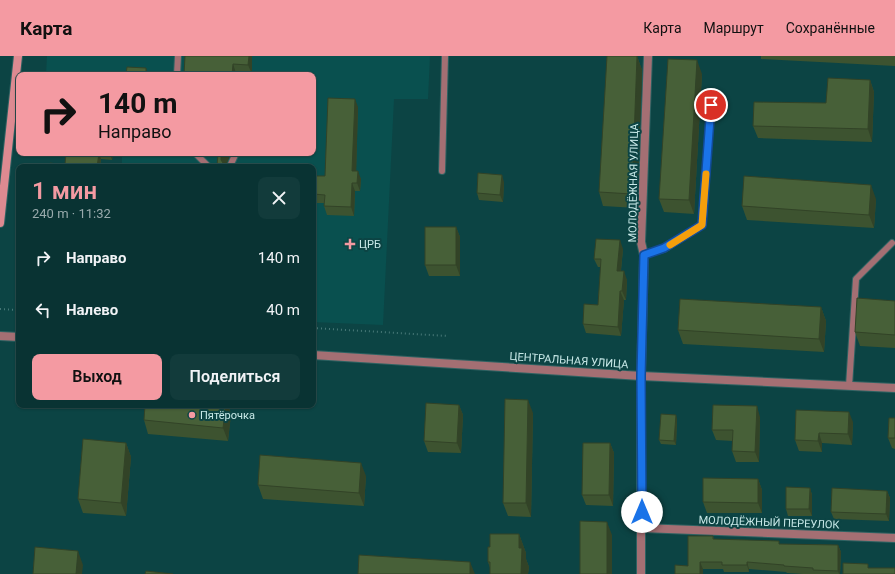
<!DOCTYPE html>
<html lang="ru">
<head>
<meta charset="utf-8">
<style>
  body { margin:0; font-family:Roboto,sans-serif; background:#123b3b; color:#f1f3f6; height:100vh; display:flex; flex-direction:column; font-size:15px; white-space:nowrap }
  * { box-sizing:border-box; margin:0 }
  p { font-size:13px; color:#99aaac }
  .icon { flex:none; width:22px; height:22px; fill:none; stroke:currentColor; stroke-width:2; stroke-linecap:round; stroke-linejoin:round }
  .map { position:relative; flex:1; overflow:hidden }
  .side { position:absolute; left:16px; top:108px; width:300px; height:244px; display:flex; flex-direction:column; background:#093333; border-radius:8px; box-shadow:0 1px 3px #0004,0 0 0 1px #294e4e }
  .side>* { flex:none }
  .guide { position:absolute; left:16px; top:16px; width:300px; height:84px; border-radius:8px; box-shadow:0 1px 3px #0004,0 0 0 1px #294e4e; background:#f49aa2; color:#111; overflow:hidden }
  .pin { position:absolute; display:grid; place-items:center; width:34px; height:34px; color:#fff; margin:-17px; border:2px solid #fff; border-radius:50%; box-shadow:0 1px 4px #0007 }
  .me { position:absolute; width:44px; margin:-22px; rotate:0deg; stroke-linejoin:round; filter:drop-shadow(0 0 3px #0008) }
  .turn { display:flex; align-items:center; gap:14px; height:84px; padding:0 16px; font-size:18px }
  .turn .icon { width:52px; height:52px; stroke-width:2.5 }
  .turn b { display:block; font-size:28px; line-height:34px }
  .round { display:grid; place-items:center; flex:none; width:42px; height:42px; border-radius:8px; background:#123b3b }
  .headline { display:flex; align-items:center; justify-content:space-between; height:68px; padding:0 16px }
  h1 { font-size:24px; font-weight:600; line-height:30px; color:#f49aa2 }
  .button { display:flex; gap:8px; margin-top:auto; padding:8px 16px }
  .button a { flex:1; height:46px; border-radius:8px; background:#f49aa2; color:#111; font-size:16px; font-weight:600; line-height:46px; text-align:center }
  .button a+a { background:#123b3b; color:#f1f3f6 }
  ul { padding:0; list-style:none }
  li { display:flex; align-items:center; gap:12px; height:52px; padding:0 16px }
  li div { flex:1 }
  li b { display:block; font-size:15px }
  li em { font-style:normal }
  header { display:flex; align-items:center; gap:24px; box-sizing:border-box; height:56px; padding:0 20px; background:#f49aa2; color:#111 }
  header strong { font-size:19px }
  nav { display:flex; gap:22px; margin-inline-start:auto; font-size:14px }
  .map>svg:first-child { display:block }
</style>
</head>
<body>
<header>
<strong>Карта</strong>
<nav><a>Карта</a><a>Маршрут</a><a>Сохранённые</a></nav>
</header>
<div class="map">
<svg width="895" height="518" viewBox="0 0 895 518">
  <rect width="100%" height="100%" fill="#0c4444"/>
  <polygon fill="#09504f" points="47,0 430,0 428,43 394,43 383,269 313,266 313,111 122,111 122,97 313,97 313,19 46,19"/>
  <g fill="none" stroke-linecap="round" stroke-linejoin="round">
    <defs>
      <g id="lane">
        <polyline points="177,19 178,0"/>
        <polyline points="195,97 209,111"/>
        <polyline points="228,111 230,110 236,97"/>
        <polyline points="442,115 445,0"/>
        <polyline points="644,199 664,193 702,169 711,49"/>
        <polyline points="849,330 856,223 892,187"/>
      </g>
      <g id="street">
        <polyline points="0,280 19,281"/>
        <polyline points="313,299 641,320 895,332"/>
        <polyline points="642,472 895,482"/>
        <polyline points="641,518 641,320 644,199 641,186 648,0"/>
      </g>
      <polyline id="secondary" points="0,167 18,0"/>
    </defs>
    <use href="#lane" stroke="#2e6262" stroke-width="8"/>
    <use href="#street" stroke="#2e6262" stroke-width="10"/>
    <use href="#secondary" stroke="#2e6262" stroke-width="10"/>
    <g stroke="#477877" stroke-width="2" stroke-dasharray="1 3" stroke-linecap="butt">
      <polyline points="0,253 19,254"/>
      <polyline points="313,272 448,280"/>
    </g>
    <use href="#lane" stroke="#a46f73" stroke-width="6"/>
    <use href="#street" stroke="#a46f73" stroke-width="8"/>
    <use href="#secondary" stroke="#dd8a91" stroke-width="8"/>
  </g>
  <g fill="#3d5330">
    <polygon points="185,0 252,0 252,18 236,17 235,19 184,19"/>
    <polygon points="637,0 642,14 637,152 603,150 599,136"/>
    <polygon points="761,0 895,0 895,10 761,3"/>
    <polygon points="702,18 694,158 664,156 659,143"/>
    <polygon points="870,24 874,36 872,86 758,82 753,70 826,47"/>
    <polygon points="358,51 356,115 361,123 360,135 355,135 354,160 327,159 324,150 324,147 313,147 313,120 325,120"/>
    <polygon points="66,97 113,97 112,104 101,103 100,111 49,111 65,109"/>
    <polygon points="504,126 503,146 479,144 477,137"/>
    <polygon points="876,143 874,172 747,164 742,150"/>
    <polygon points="456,171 460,181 460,220 429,220 425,209"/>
    <polygon points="623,193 621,215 627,224 626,244 624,244 621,280 586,277 583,268 598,249 601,211 598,211 594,203"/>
    <polygon points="895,245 895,292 860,290 855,276"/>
    <polygon points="821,251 826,265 824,296 683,288 678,274"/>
    <polygon points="145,349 228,349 231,358 228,385 148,378 144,364"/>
    <polygon points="459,349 463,359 461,397 428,396 424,385"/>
    <polygon points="533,357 531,461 508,460 503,447"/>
    <polygon points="760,361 759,406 736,406 732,395 733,385 716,384 712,374"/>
    <polygon points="895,362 895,393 892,392 888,382"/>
    <polygon points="677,363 676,389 661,388 659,384"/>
    <polygon points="853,366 852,389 822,387 822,396 799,395 795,384"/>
    <polygon points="126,387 131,401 126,460 83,457 78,443"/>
    <polygon points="610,387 614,397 613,450 586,449 582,439"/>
    <polygon points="366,420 364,450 263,443 258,429"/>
    <polygon points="758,423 762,434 762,457 707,457 703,446"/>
    <polygon points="810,432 812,439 812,460 788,460 786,453"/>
    <polygon points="887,435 890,442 889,465 834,463 831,456"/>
    <polygon points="519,478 526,497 526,503 529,511 528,518 490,518 490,512 488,506 490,491"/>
    <polygon points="713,480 714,483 780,488 838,489 841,496 840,518 803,518 787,517 786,516 749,513 749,516 724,516 723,513 703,513 688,510"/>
  </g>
  <g fill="#324327">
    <polygon points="249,0 252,0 252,18 248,9"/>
    <polygon points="637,0 642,14 637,152 632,138"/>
    <polygon points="697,4 702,18 694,158 689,144"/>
    <polygon points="233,8 236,17 235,19 232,19"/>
    <polygon points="146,12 148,19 146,19"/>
    <polygon points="870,24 874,36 872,86 868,73"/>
    <polygon points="355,43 358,51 356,123 352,115"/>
    <polygon points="99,97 101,103 100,111 97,111"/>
    <polygon points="110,97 113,97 112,104 110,98"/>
    <polygon points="224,97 231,97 227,107 224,109 221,104 221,101"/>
    <polygon points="358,115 361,123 360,135 357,127"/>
    <polygon points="502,119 504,126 503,146 500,139"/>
    <polygon points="352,127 355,135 354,160 351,151"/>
    <polygon points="871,129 876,143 874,172 869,159"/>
    <polygon points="456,171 460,181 460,220 456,209"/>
    <polygon points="620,184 623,193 620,223 617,215"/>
    <polygon points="624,215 627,224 626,244 622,235"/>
    <polygon points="620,235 624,244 621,280 618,271"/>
    <polygon points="821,251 826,265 824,296 819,283"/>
    <polygon points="528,344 533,357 531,461 526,447"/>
    <polygon points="226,349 228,349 231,358 228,385 223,372"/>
    <polygon points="459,349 463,359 461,397 457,387"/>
    <polygon points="757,350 760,361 759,406 755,396"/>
    <polygon points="849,356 853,366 852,389 848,378"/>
    <polygon points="676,359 677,363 676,389 674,385"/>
    <polygon points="819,377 822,387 822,396 818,385"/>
    <polygon points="126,387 131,401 126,460 121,447"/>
    <polygon points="610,387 614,397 613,450 609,439"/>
    <polygon points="361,407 366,420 364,450 359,437"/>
    <polygon points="758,423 762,434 762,457 758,447"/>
    <polygon points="810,432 812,439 812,460 809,453"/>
    <polygon points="887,435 890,442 889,465 886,458"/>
    <polygon points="607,466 612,479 612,518 607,518"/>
    <polygon points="519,478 526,497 526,503 529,511 528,518 521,518 519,492"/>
    <polygon points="838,489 841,496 840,518 839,518 838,515"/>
    <polygon points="78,495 83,509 82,518 76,518"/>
    <polygon points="470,506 475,518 470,518"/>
    <polygon points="700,506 703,513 703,518 700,518"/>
    <polygon points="747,506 749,513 749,516 747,509"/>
  </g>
  <g fill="#476038" stroke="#324327">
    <polygon points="185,0 249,0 248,9 233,8 232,19 184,19"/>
    <polygon points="607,0 637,0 632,138 599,136"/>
    <polygon points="668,3 697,4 689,144 659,143"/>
    <polygon points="127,11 146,12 146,19 126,19"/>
    <polygon points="828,22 870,24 868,73 753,70 754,46 826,47"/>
    <polygon points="328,42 355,43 352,115 358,115 357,127 352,127 351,151 324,150 325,139 313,138 313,120 325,120"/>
    <polygon points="66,97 110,97 110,98 99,97 97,111 49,111 50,107 65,109"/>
    <polygon points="218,97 224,97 221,101 221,104 223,107 227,107 226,111 217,111"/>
    <polygon points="478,117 502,119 500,139 477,137"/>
    <polygon points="744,120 871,129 869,159 742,150"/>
    <rect x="425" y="171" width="31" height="38"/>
    <polygon points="596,183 620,184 617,215 624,215 622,235 620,235 618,271 583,268 584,248 598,249 601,203 594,203"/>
    <polygon points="857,242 895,245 895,279 855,276"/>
    <polygon points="680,243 821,251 819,283 678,274"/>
    <polygon points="505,343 528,344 526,447 503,447"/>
    <polygon points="426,347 459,349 457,387 424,385"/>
    <polygon points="145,349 226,349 223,372 144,364"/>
    <polygon points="713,349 757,350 755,396 732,395 733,374 712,374"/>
    <polygon points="796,354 849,356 848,378 819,377 818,385 795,384"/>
    <polygon points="661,358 676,359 674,385 659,384"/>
    <polygon points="889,362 895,362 895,382 888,382"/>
    <polygon points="83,383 126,387 121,447 78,443"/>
    <polygon points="583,387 610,387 609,439 582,439"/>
    <polygon points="260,399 361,407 359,437 258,429"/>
    <polygon points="703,422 758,423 758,447 703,446"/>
    <polygon points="786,431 810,432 809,453 786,453"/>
    <polygon points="832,432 887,435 886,458 831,456"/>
    <polygon points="580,465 607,466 607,518 580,518"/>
    <polygon points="490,478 519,478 519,492 522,492 521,518 490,518 490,506 488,506 488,491 490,491"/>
    <polygon points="688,480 713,480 713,483 779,485 779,488 838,489 838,515 813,514 813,512 784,510 784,509 747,506 747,509 722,509 722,506 700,506 700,518 675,518 675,509 688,510"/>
    <polygon points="35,491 78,495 76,518 33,518"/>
    <polygon points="359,499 470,506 470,518 358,518"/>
    <polygon points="843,507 868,508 868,512 895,512 895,518 843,518"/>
    <polygon points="146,515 173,518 145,518"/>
  </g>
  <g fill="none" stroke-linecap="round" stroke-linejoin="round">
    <defs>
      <polyline id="route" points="642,456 641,320 644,199 664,192 702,169 711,49"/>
    </defs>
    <use href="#route" stroke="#114b97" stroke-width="10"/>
    <use href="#route" stroke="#1a73e8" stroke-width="7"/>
    <polyline stroke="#f59e0b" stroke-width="7" points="670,189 702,169 706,118"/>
  </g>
  <g fill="#f49aa2" stroke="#0c4444" stroke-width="1.5">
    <path d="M348 182h4v4h4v4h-4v4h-4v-4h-4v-4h4z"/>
    <circle cx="192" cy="359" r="4"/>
  </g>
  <g text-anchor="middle" stroke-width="4" stroke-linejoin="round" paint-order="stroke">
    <g font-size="11" fill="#c8e9e8" stroke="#0c4444">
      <text transform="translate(633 127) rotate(-89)" y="4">МОЛОДЁЖНАЯ УЛИЦА</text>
      <text transform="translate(569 304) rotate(4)" y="4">ЦЕНТРАЛЬНАЯ УЛИЦА</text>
      <text transform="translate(769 466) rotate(2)" y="4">МОЛОДЁЖНЫЙ ПЕРЕУЛОК</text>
    </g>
    <g font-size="11" fill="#c8e9e8" stroke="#0c4444" text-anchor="start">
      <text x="359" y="192">ЦРБ</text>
      <text x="200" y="363">Пятёрочка</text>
    </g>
  </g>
</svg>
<div class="pin" style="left:711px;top:49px;background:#d93025"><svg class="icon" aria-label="arrive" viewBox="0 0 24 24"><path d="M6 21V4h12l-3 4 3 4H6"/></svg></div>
<svg class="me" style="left:642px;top:456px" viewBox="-20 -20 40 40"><circle r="19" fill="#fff"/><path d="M0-13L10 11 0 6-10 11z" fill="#1a73e8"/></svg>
<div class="guide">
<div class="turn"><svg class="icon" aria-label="right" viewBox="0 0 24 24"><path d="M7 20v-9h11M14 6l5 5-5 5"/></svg><div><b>140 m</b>Направо</div></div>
</div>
<section class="side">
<div class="headline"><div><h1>1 мин</h1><p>240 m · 11:32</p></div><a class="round"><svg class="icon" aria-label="close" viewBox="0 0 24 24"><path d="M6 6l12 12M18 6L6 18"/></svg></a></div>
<ul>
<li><svg class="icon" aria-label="right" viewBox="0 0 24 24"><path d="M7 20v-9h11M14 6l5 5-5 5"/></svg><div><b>Направо</b></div><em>140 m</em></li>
<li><svg class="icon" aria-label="left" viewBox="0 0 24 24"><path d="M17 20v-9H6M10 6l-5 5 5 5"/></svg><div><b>Налево</b></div><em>40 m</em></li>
</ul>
<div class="button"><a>Выход</a><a>Поделиться</a></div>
</section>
</div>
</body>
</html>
